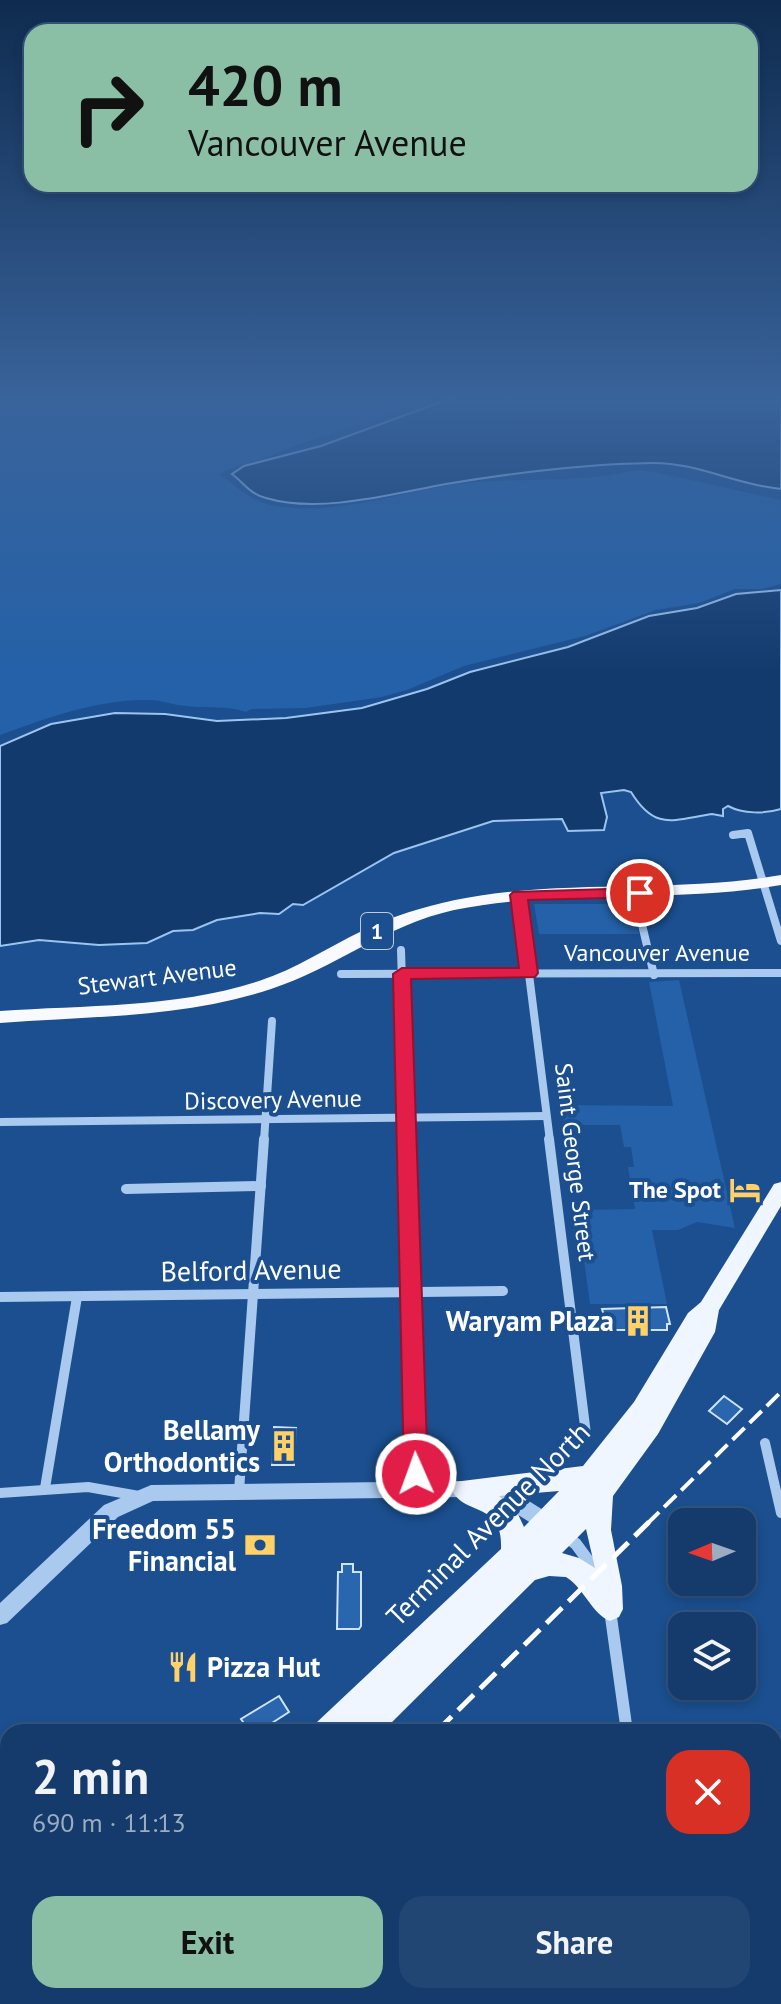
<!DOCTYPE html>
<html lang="en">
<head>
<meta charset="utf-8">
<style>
  body { margin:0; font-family:"PT Sans",sans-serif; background:#214673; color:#f1f3f6; height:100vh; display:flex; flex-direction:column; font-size:30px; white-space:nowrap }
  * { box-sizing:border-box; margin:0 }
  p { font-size:26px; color:#9dadc1 }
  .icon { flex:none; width:44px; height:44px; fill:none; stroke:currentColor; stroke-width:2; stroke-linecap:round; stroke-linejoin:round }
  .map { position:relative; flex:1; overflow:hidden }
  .sheet { position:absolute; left:0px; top:1724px; width:782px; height:280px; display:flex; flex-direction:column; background:#143b6b; border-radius:24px 24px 0 0; box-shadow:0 4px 12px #0003,0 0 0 2px #33557e }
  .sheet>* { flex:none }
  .top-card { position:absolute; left:24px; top:24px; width:734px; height:168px; border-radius:24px; box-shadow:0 4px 12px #0003,0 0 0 2px #33557e; background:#8abfa5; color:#111; overflow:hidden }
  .needle { width:52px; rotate:268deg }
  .buttons { position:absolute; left:668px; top:1508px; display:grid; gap:16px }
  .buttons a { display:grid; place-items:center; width:88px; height:88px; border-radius:16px; background:#143b6b; box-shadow:0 4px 12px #0003,0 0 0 2px #33557e; font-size:40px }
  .pin { position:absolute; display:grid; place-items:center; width:68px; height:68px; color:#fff; margin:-34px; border:4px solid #fff; border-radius:50%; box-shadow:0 2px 8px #0007 }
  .me { position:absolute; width:88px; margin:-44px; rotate:358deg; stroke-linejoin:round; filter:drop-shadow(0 0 6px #0008) }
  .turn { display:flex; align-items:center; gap:28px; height:168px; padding:0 32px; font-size:36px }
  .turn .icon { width:104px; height:104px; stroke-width:2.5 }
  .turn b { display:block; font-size:56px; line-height:68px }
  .round { display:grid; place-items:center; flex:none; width:84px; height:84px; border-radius:24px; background:#214673 }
  .summary { display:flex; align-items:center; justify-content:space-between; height:136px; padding:0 32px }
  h1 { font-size:48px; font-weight:600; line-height:60px }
  .primary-button { display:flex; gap:16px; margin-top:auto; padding:16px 32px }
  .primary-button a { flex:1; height:92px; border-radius:24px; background:#8abfa5; color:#111; font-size:32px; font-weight:600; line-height:92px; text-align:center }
  .primary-button a+a { background:#214673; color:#f1f3f6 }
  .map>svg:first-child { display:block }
</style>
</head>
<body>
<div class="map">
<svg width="781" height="2004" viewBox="0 0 781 2004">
  <rect width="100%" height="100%" fill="#1b4f8f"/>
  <g fill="#2461a8">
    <path d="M0 395H444L285 449C265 461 237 464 219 474 237 487 253 503 276 506 338 516 399 492 459 484 517 477 580 484 637 470L654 472 781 500V584L761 589H735L699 603 656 610 585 636 464 666 407 690 382 697 306 708 251 709 246 712C225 705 207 709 186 706 173 705 162 700 149 700 98 699 47 718 0 735Z"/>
    <polygon points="534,904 633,904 639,934 539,934"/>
    <polygon points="679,980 735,1228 697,1222 678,1230 652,1230 667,1304 590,1304 577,1210 635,1209 628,1167 634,1167 631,1147 624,1147 620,1125 565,1125 562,1105 673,1106 649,982"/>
  </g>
  <g fill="#123a6d" stroke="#9cc4f0" stroke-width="2">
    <path d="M460 395H781V489C736 485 697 462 651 463 584 464 512 473 446 484 391 494 320 514 266 498 250 494 244 483 232 474L244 466 321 446Z"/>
    <path d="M781 590V809C765 814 743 814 728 806L723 809V816L712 814C672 820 655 831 631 792L624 790 601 793 607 817 604 830 568 831 562 819 493 821 394 853 303 905 293 904 279 914 260 913 217 920 193 930 173 931 147 943 99 945 39 940 0 946V746L51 724 115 713 165 714 217 721 286 718 362 708 427 689 470 672 568 647 649 616 697 608 736 594Z"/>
  </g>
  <g fill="#2a66ad" stroke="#cfe3fa" stroke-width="2">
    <polygon points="666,1307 670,1324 667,1324 667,1330 608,1330 602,1309"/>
    <polygon points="724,1396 742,1409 727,1424 709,1411"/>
    <polygon points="274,1427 296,1428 294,1465 272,1465"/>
    <polygon points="342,1564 353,1564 353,1572 361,1572 361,1626 359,1629 337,1629 338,1572 342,1572"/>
    <polygon points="279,1696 289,1712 258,1732 250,1732 241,1719"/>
  </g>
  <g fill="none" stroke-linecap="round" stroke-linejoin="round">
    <polyline stroke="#a9c9ee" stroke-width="6" points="734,835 749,835"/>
    <g stroke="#a9c9ee" stroke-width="8">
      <polyline points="733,835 748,833 781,941"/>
      <polyline points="519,895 550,1141"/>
      <polyline points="638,908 654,975"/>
      <polyline points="401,950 407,1141"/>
      <polyline points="341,974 781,973"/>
      <polyline points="0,1122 546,1116"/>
      <polyline points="264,1141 272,1021"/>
    </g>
    <g stroke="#a9c9ee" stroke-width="10">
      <polyline points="407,1139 417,1489"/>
      <polyline points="549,1139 586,1434"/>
      <polyline points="126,1189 261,1186"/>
      <polyline points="0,1297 503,1291"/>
      <polyline points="765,1443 781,1513"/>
      <polyline points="45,1488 77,1297"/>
      <polyline points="239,1491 264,1139"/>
      <polyline points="0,1493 88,1487 139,1496"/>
    </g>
    <g stroke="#a9c9ee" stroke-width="12">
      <polyline points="566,1536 576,1544 598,1574"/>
      <polyline points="610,1610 627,1732"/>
      <polyline points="774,1766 781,1765"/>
      <polyline points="433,1996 434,2004"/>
      <polyline points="660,1996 661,2004"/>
    </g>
    <polygon fill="#a9c9ee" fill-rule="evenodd" points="463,1481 516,1493 556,1518 559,1524 556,1530 549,1532 542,1530 504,1506 463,1497 153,1501 118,1517 7,1623 0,1625 0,1603 104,1505 151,1485"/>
    <g fill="#f0f6ff" fill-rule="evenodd">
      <path d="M781 1182V1206L719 1310 715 1332 658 1434 613 1496 611 1530 622 1586 623 1609 619 1617 610 1621C592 1614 584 1588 566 1577L549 1576 535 1580 382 1732H349L352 1726 345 1732H312L316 1723 501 1549C503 1500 464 1517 451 1489L454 1482 583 1466 634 1402 688 1313 701 1302 774 1184ZM559 1491 524 1527 517 1512 499 1496ZM586 1529 595 1568 579 1558 562 1553Z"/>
      <polygon points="27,1996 62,1996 59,2004 23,2004"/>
      <polygon points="68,1996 103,1996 100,2004 64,2004"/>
    </g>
    <path fill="#f8faff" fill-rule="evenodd" d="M781 875V885C673 904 562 888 454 910 386 925 335 968 271 989 184 1018 90 1016 0 1023V1011C85 1005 177 1008 259 981 296 969 328 947 362 931 392 916 423 907 455 900 562 878 673 894 781 875Z"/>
    <polyline stroke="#fff" stroke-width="4" stroke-dasharray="17 7" stroke-linecap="butt" points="647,1524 781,1392"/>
    <g stroke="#fff" stroke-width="5" stroke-dasharray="22 9" stroke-linecap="butt">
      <polyline points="436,1732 649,1522"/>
      <polyline points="161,2004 169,1996"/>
    </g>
  </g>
  <linearGradient id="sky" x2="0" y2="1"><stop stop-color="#0f2b4f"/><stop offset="0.59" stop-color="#39639b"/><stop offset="1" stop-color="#39639b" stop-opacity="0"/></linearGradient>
  <rect width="781" height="675" fill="url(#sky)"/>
  <polygon fill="#e11d48" stroke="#92132f" stroke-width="2" points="640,888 646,889 649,893 646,897 528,900 538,973 535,977 411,979 428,1474 424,1481 416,1484 407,1481 404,1474 393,974 402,968 519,968 510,895 513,892"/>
  <defs>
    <symbol id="hotel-bare" viewBox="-9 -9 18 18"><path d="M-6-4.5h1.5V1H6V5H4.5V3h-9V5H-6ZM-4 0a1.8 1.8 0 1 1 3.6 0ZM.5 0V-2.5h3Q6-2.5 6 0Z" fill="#ffd166" stroke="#1b4f8f" stroke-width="2.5" paint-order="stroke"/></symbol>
    <symbol id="building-bare" viewBox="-9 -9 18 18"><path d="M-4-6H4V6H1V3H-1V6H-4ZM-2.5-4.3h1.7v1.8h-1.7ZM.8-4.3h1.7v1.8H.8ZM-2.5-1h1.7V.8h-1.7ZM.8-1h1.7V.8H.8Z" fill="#ffd166" stroke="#1b4f8f" stroke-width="2.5" paint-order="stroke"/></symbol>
    <symbol id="bank-bare" viewBox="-9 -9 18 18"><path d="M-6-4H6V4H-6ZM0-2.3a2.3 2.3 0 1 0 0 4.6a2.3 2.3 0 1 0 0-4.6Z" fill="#ffd166" stroke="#1b4f8f" stroke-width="2.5" paint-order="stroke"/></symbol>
    <symbol id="restaurant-bare" viewBox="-9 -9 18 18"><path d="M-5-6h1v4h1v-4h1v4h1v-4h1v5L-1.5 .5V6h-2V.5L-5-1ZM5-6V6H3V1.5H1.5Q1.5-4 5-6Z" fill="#ffd166" stroke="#1b4f8f" stroke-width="2.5" paint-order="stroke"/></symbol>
  </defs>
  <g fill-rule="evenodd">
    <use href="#hotel-bare" x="723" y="1168" width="44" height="44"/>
    <use href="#building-bare" x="616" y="1299" width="44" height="44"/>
    <use href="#building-bare" x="262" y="1424" width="44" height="44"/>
    <use href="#bank-bare" x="238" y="1523" width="44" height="44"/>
    <use href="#restaurant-bare" x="161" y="1645" width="44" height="44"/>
  </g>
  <g text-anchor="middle" stroke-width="8" stroke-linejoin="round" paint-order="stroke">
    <rect fill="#1b4f8f" stroke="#bbcadd" stroke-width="2" x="361" y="913" width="32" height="36" rx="6"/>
    <g font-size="22" font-weight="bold" fill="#fff">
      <text x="377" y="939">1</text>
    </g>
    <g font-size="24" fill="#fff" stroke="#1b4f8f">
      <text x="657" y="961">Vancouver Avenue</text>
      <text transform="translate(157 977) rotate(-7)" y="8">Stewart Avenue</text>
      <text transform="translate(273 1100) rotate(-1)" y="8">Discovery Avenue</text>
      <text transform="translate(575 1162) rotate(83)" y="8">Saint George Street</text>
    </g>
    <g font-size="24" font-weight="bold" fill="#fff" stroke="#1b4f8f" text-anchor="end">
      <text x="721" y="1198">The Spot</text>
    </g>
    <g font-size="28" fill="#fff" stroke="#1b4f8f">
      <text transform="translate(251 1270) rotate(-1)" y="10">Belford Avenue</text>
      <text transform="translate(488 1524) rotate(-45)" y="10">Terminal Avenue North</text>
    </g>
    <g font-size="28" font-weight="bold" fill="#fff" stroke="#1b4f8f" text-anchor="end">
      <text x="614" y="1331">Waryam Plaza</text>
      <text x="260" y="1440">Bellamy<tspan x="260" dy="32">Orthodontics</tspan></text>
      <text x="236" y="1539">Freedom 55<tspan x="236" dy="32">Financial</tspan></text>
      <text x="207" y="1677" text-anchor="start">Pizza Hut</text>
    </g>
  </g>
</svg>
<div class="buttons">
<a><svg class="needle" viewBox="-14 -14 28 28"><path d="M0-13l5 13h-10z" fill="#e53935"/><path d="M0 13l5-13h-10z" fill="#9dadc1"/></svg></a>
<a><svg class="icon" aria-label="layers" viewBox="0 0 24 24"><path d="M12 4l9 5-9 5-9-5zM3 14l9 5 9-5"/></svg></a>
</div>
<div class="pin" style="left:640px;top:893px;background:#d93025"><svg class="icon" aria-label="arrive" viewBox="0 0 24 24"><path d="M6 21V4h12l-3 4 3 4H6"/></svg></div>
<svg class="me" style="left:416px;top:1474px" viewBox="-20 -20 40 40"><circle r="17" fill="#e11d48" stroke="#fff" stroke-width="3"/><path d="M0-11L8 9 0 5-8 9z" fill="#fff"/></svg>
<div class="top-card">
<div class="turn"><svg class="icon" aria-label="right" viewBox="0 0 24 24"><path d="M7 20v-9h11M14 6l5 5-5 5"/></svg><div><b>420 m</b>Vancouver Avenue</div></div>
</div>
<section class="sheet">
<div class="summary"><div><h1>2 min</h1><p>690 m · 11:13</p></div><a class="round" style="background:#d93025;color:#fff"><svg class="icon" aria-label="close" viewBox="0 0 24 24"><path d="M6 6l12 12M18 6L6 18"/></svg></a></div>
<div class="primary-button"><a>Exit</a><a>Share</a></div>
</section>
</div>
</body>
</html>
